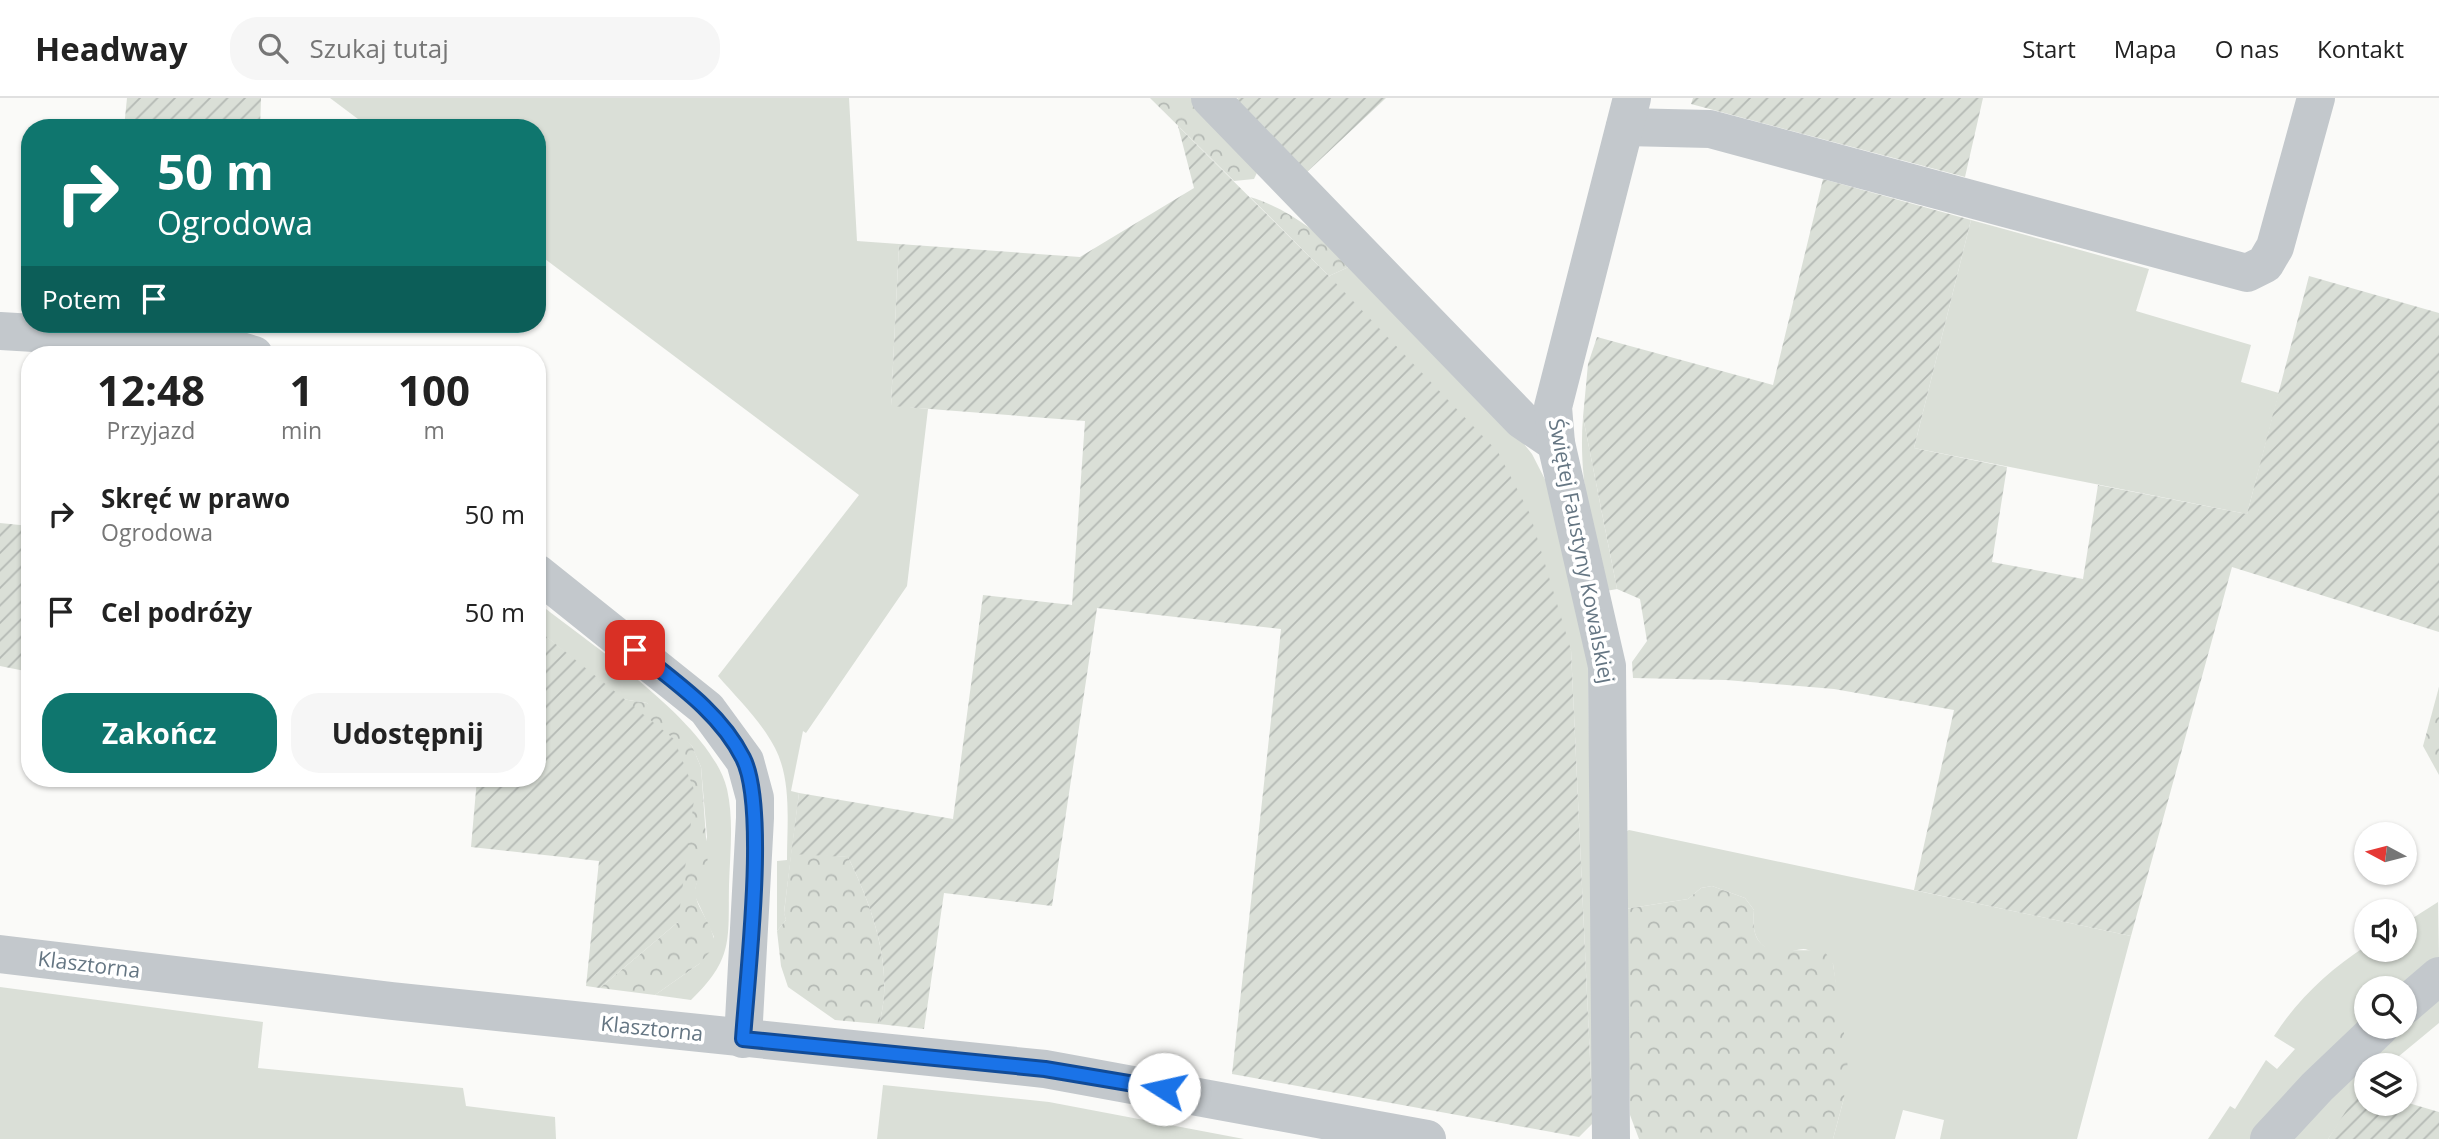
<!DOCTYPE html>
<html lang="pl">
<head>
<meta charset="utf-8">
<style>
  body { margin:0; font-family:"Open Sans",sans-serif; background:#f6f6f6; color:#222; height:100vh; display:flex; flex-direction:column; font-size:26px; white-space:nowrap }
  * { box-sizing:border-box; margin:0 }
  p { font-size:23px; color:#767676 }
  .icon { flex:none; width:38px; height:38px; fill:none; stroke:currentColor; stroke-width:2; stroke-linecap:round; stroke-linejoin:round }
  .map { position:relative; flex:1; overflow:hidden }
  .side { position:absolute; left:21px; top:248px; width:525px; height:441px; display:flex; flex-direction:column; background:#fff; border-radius:28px; box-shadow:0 2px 5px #0004 }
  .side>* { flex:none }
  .banner { position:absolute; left:21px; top:21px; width:525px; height:214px; border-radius:28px; box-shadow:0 2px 5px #0004; background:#0f766e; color:#fff; overflow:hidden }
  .needle { width:46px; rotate:277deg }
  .fabs { position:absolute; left:2354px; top:724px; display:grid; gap:14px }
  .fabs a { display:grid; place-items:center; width:63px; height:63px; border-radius:50%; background:#fff; box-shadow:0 2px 5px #0004; font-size:35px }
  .pin { position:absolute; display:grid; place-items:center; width:60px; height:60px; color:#fff; margin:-30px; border-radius:14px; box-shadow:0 4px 10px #0006 }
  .me { position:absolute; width:77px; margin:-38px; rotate:280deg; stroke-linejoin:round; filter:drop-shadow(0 0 5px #0008) }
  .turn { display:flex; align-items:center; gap:24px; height:147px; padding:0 21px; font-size:32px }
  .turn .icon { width:91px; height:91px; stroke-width:2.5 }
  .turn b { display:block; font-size:49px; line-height:60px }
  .then { display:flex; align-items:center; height:66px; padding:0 21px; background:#0003; gap:14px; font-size:26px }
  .eta { display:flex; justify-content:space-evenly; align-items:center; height:119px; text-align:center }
  .eta b { font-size:42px; font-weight:700; line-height:49px }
  .action { display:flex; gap:14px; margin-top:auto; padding:14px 21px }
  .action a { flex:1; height:80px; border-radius:28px; background:#0f766e; color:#fff; font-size:28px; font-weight:700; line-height:80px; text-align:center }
  .action a+a { background:#f6f6f6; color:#222 }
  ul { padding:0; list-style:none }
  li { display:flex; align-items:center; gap:21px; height:98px; padding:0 21px }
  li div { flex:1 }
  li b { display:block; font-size:26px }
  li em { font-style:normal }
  header { display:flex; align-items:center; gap:42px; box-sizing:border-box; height:98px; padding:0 35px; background:#fff; border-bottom:2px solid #e0e0e0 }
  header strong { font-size:33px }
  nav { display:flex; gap:38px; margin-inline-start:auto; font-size:24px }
  .search { width:490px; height:63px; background:#f6f6f6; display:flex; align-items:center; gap:18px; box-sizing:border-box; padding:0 24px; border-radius:28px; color:#767676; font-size:26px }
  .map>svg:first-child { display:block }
</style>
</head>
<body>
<header>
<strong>Headway</strong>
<div class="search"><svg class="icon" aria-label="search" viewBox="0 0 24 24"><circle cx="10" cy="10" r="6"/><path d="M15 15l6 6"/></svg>Szukaj tutaj</div>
<nav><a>Start</a><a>Mapa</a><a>O nas</a><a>Kontakt</a></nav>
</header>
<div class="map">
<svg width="2439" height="1041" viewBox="0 0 2439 1041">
  <defs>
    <pattern id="forest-crowns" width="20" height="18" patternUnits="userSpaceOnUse" patternTransform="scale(1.75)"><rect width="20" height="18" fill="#dadfd7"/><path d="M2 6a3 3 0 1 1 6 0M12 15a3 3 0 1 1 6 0" fill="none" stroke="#b4b9b4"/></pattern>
    <pattern id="garden-furrows" width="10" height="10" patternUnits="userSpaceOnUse" patternTransform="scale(1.75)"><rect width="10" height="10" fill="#dadfd7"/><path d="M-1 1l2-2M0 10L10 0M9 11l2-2" fill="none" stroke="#b4b9b4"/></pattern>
  </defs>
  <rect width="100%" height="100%" fill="#fafaf8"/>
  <g fill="#dadfd7">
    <path d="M330 0H849L857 143 899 146 891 307 928 311 907 488 806 635 803 633 791 693 799 695 784 814 786 822 777 833V763L787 762C787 725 792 683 775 650 761 623 737 600 718 578L859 397 537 155V30H370Z"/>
    <polygon points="1971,122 2149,171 2136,213 2251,247 2241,284 2279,295 2247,416 1914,350"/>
    <polygon points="1353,167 1499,315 1532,356 1554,399 1588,552 1593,1025 1571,552 1329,178"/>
    <path d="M1583 319 1617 491 1606 493C1592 433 1578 381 1583 319Z"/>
    <path d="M537 504C591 547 711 625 727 691 734 722 730 756 729 787 728 841 734 861 691 902L655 897 699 866 714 839 694 796 707 739 701 669 692 648 647 605 622 601 537 531Z"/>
    <path d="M1629 732 2131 838 2077 1041H1940L1944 1022 1903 1012 1895 1041H1833L1844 1000 1840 919 1833 866C1826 862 1817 855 1808 852 1802 849 1793 854 1786 854 1758 854 1751 837 1754 812L1745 800 1712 788 1701 790 1688 801 1625 811 1623 735Z"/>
    <path d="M2438 804 2439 863 2404 891H2366V927L2258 1041H2208L2230 1008 2235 1011 2266 962 2277 971 2295 951 2274 938C2298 901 2329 872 2366 848V852H2404L2405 825Z"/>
    <polygon points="0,889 263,924 258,970 463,990 466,1008 555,1019 556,1041 0,1041"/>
    <polygon points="2439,895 2439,925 2387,968 2366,968 2366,986 2328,1041 2284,1041 2397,929 2404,929 2405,923"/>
    <polygon points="883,987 1049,1004 1244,1041 877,1041"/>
  </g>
  <g fill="url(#forest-crowns)">
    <polygon points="1150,0 1193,0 1262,64 1254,81 1234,83"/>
    <path d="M1250 99C1290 111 1322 138 1353 167L1329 178Z"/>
    <polygon points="2439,589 2439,677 2423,648"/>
    <path d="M622 601 647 605 665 617 692 648 701 669 708 768C677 801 713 815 715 848L699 866 655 897 600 890 678 824 673 641Z"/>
    <path d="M802 755 848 759C872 808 895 871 879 926L835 922 788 889 781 868 777 833 786 822 784 815 791 756Z"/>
    <path d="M1712 788 1745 800 1754 812C1748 868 1790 847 1825 854L1833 866 1848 961 1844 1000 1833 1041H1639L1630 1017 1625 811 1688 801 1701 790Z"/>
  </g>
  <g fill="url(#garden-furrows)">
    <polygon points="127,0 261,0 260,30 124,30"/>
    <polygon points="1238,0 1386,0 1307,74 1235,3"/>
    <polygon points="1693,0 1983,0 1965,79 1691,6"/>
    <path d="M1178 28 1329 178 1498 354 1530 416 1571 552 1593 1025 1579 1039 1232 976 1281 531 1097 510 1052 808 944 795 924 931 879 926C895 871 872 808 848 759L791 756 799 695 953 721 983 497 1072 507 1085 323 891 308 899 146 1080 159 1194 90Z"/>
    <polygon points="1823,81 1971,122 1914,350 2007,369 1992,464 2083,481 2098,387 2247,416 2309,178 2439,215 2439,534 2232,469 2131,838 1914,792 1954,612 1834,591 1726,582 1633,580 1632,564 1647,543 1640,501 1617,491 1583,319 1588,266 1597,239 1773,287"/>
    <polygon points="0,425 30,428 30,574 0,568"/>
    <polygon points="537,531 674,641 695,694 678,824 600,890 586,888 599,763 471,749 477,681 537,681"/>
    <polygon points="2360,991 2366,992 2366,1006 2405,1004 2439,1014 2439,1041 2328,1041"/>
  </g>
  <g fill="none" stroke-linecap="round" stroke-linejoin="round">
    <g stroke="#c3c8cc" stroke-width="38">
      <polyline points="1210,0 1522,322 1556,345"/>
      <polyline points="1625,29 1710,31 2247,175 2265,166 2275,149 2316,0"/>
      <polyline points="0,233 218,246 254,257"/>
      <polyline points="537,475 707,611 745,663 755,700 755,720 743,941"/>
      <polyline points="0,856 392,903 1045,971 1427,1041"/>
      <polyline points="2404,908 2439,878"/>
      <polyline points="1611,1041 1607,568 1556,345 1553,309 1632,0"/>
      <polyline points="2269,1041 2317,989 2380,929"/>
    </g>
  </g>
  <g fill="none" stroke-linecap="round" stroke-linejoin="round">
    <defs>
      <path id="route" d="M635 552C675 584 720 614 743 660 768 709 747 879 743 941L1045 971 1164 991"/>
    </defs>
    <use href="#route" stroke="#114b97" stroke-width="18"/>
    <use href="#route" stroke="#1a73e8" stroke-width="12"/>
  </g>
  <g text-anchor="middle" stroke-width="7" stroke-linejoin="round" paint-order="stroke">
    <g font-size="21" fill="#657683" stroke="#fff">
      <text transform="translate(1581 453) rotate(79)" y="7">Świętej Faustyny Kowalskiej</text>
      <text transform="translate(89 867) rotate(7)" y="7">Klasztorna</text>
      <text transform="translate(652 931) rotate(6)" y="7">Klasztorna</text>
    </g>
  </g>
</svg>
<div class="fabs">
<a><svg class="needle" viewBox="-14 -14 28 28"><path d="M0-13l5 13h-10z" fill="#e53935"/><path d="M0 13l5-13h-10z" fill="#767676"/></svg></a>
<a><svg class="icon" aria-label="sound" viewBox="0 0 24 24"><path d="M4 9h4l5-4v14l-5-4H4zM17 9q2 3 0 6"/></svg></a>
<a><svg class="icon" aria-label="search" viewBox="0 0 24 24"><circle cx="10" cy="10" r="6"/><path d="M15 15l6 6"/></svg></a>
<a><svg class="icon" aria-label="layers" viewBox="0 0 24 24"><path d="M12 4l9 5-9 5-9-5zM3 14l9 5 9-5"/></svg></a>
</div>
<div class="pin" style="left:635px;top:552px;background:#d93025"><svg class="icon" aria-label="arrive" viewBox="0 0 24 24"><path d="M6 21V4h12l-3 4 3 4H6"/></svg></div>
<svg class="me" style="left:1164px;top:991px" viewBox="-20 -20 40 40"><circle r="19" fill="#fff"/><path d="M0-13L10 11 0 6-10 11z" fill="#1a73e8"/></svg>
<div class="banner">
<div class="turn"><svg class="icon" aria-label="right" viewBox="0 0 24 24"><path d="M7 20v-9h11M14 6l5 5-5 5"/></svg><div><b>50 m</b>Ogrodowa</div></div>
<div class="then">Potem<svg class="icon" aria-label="arrive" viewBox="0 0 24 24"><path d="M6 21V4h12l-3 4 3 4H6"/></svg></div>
</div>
<section class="side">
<div class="eta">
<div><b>12:48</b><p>Przyjazd</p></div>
<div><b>1</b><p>min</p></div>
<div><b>100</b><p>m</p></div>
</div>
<ul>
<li><svg class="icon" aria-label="right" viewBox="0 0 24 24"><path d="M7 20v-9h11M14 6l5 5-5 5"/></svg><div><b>Skręć w prawo</b><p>Ogrodowa</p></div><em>50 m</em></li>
<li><svg class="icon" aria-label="arrive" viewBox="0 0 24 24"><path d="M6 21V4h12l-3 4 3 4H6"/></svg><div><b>Cel podróży</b></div><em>50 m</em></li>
</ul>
<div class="action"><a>Zakończ</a><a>Udostępnij</a></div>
</section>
</div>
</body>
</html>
